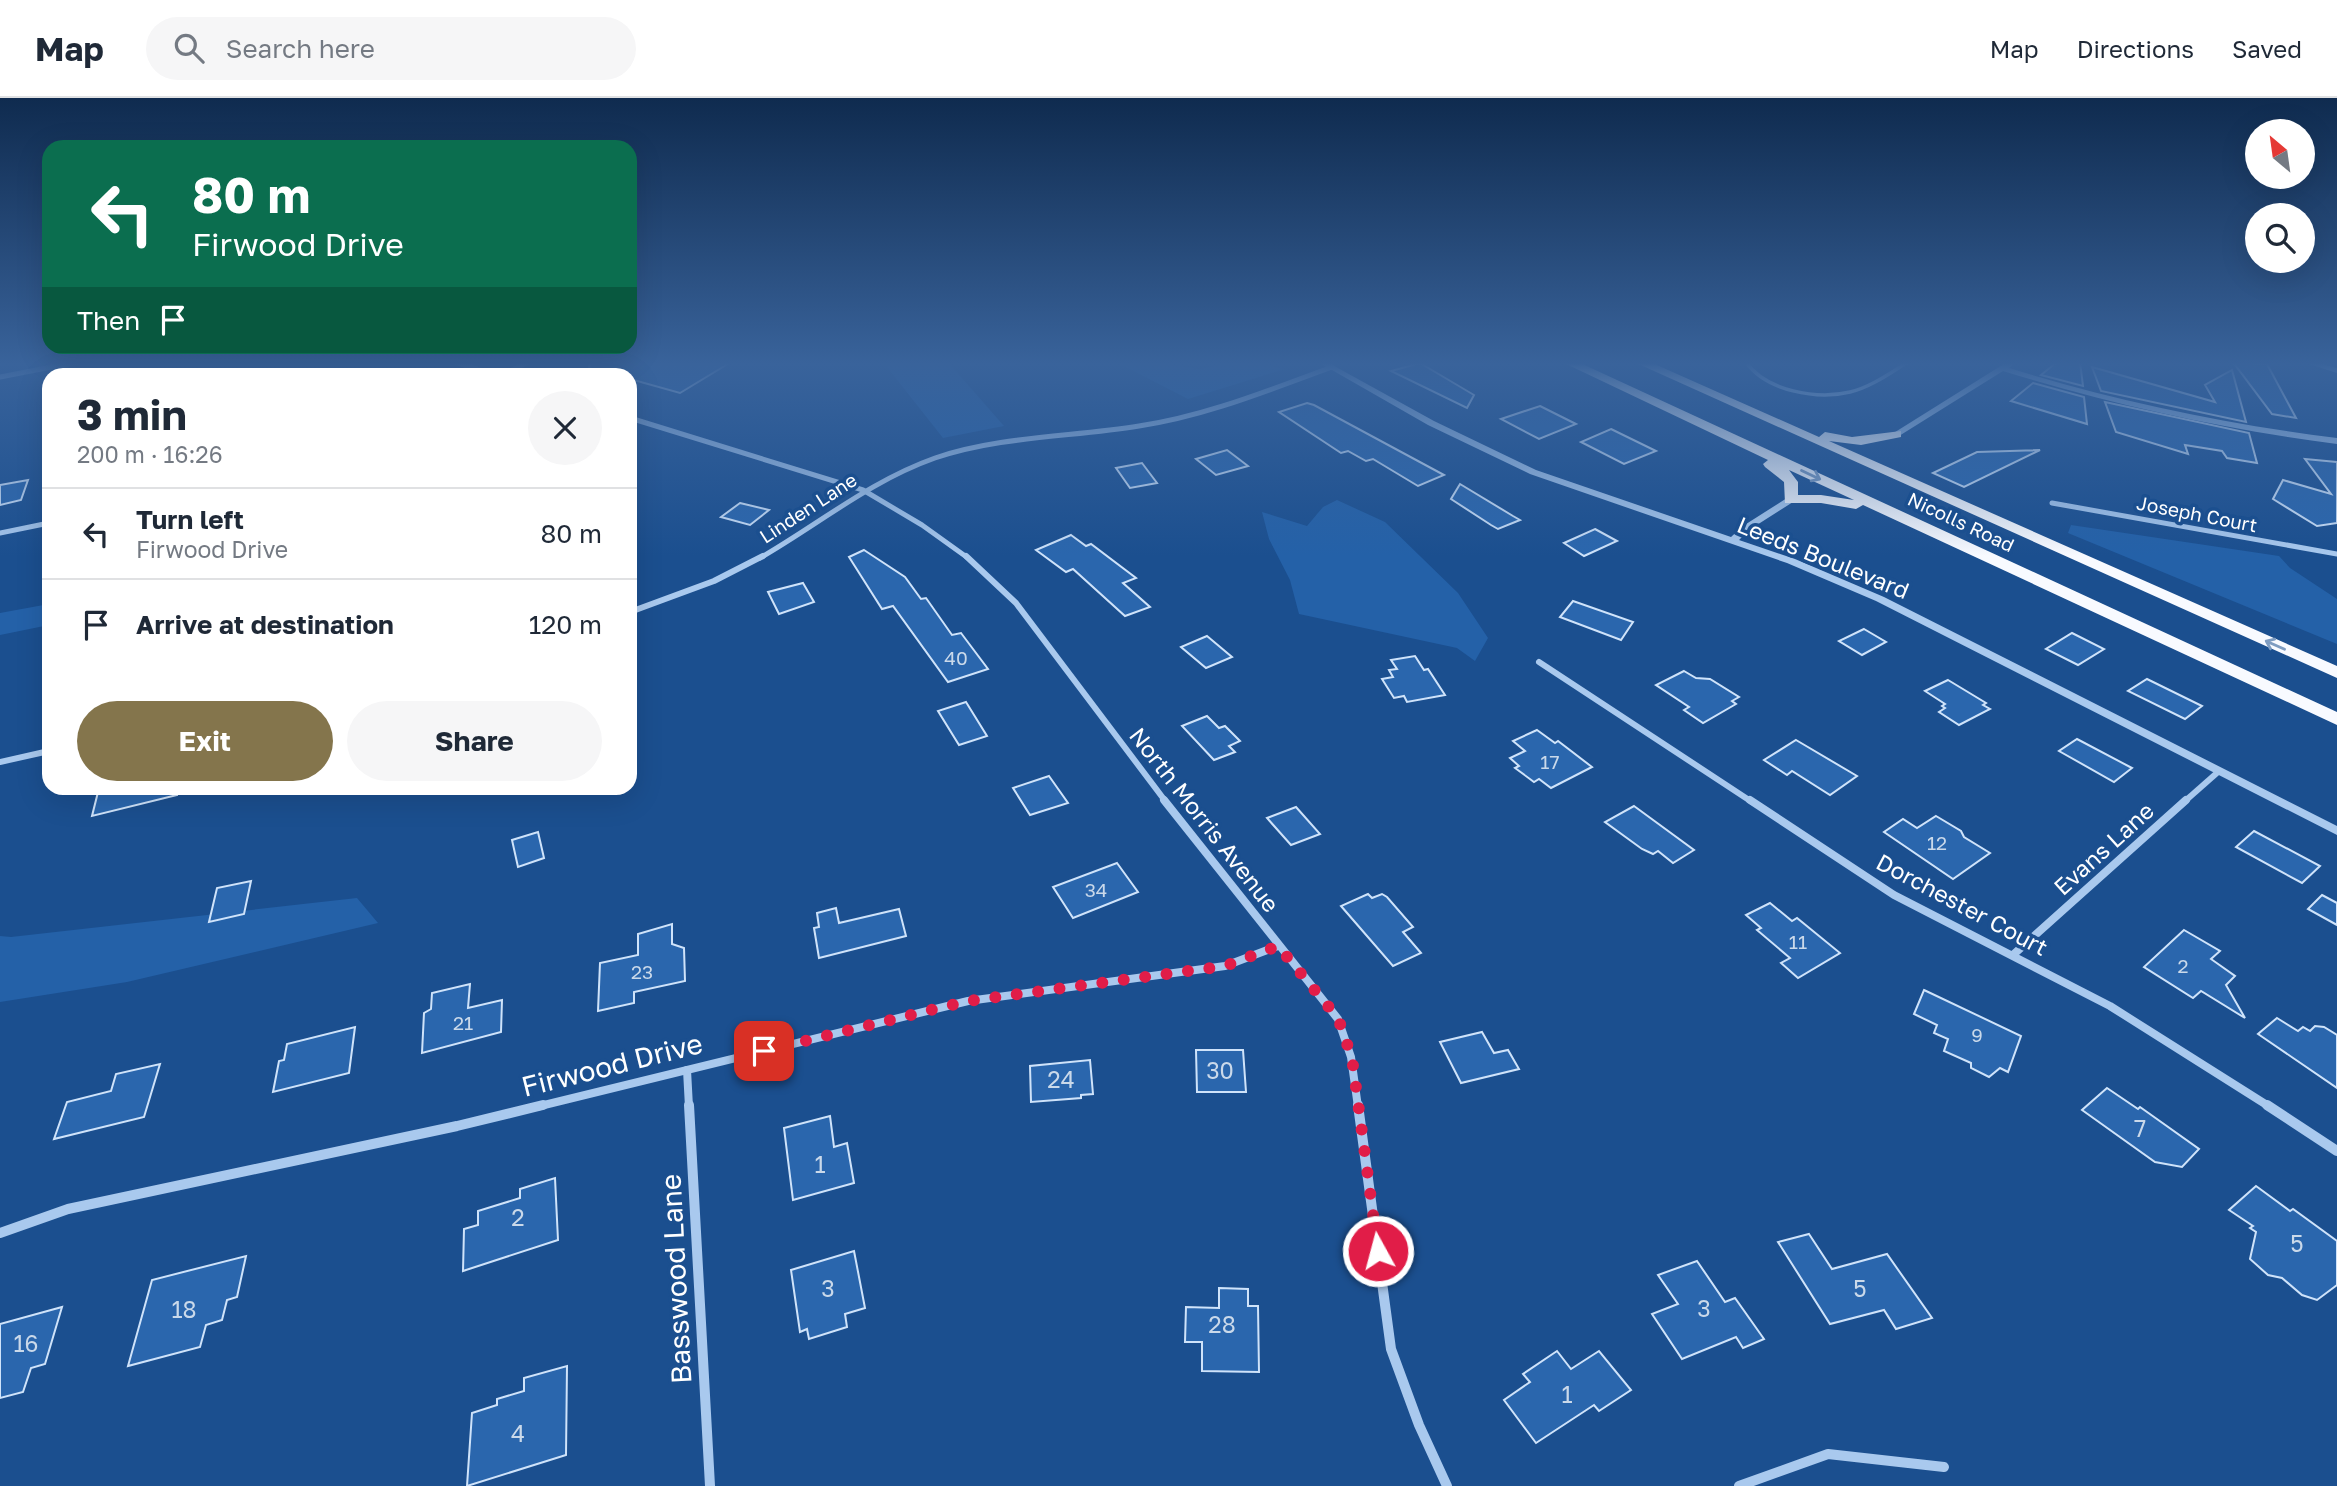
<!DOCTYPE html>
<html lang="en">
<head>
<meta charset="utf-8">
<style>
  body { margin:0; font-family:"Golos Text",sans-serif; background:#f6f6f7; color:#1f2937; height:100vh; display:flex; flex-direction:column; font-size:26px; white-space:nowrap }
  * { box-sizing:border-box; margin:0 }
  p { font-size:23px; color:#747a83 }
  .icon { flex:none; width:38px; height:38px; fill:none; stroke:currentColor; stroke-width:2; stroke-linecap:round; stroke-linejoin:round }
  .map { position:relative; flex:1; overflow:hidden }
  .details { position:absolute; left:42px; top:270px; width:595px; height:427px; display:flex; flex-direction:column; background:#fff; border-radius:21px; box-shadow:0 7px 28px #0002 }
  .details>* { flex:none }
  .hud { position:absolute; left:42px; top:42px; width:595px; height:214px; border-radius:21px; box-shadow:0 7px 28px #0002; background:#0b6e4f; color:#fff; overflow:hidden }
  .needle { width:46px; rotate:331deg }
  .controls { position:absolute; left:2245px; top:21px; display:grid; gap:14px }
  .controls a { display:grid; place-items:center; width:70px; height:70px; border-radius:50%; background:#fff; box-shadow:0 7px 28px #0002; font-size:35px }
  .pin { position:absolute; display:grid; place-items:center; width:60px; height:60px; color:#fff; margin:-30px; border-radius:14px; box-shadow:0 4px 10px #0006 }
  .me { position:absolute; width:77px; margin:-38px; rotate:353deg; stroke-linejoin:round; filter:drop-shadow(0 0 5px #0008) }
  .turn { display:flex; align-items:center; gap:24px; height:147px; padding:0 35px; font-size:32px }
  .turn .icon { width:91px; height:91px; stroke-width:2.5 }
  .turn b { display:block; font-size:49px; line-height:60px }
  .then { display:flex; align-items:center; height:66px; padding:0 35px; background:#0003; gap:14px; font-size:26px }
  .round { display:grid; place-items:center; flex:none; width:74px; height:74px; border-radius:37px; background:#f6f6f7 }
  .overview { display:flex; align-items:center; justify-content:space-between; height:119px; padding:0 35px }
  h1 { font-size:42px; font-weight:700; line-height:52px }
  .primary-button { display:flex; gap:14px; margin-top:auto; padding:14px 35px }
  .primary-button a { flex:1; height:80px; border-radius:42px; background:#84754c; color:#fff; font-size:28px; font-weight:700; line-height:80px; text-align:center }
  .primary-button a+a { background:#f6f6f7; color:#1f2937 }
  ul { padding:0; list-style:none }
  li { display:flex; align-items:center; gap:21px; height:91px; padding:0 35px; border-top:2px solid #e0e1e3 }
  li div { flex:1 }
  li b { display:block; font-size:26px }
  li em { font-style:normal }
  header { display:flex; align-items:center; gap:42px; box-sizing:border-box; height:98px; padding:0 35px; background:#fff; border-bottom:2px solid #e0e1e3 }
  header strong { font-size:33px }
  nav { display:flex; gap:38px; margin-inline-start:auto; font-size:24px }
  .search { width:490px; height:63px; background:#f6f6f7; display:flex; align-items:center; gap:18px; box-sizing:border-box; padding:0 24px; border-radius:38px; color:#747a83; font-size:26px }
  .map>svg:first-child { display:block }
</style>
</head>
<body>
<header>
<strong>Map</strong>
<div class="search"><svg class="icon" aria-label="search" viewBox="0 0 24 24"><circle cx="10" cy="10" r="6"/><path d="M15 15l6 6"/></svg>Search here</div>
<nav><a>Map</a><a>Directions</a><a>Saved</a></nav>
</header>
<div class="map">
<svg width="2337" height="1388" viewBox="0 0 2337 1388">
  <rect width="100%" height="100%" fill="#1b4f8f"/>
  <g fill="#2461a8">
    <polygon points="883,264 948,264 1004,328 943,340"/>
    <polygon points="1116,264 1150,264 1200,271 1234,264 1253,264 1285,271 1188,301"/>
    <polygon points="1337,402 1385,424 1458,495 1488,540 1475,563 1457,550 1299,516 1290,482 1269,441 1262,414 1307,428 1323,409"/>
    <polygon points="2071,427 2279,458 2290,470 2337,501 2337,546 2068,435"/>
    <polygon points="49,506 49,527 0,537 0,515"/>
    <polygon points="357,800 378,825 127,884 0,904 0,838 11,839"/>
  </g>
  <g fill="#2a66ad" stroke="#cfe3fa" stroke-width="2">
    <polygon points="590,264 731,264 680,295 630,281 630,276 612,276 589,270"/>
    <polygon points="2057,264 2080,264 2083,288 2041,277"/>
    <polygon points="2233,264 2267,266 2296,320 2272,316"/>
    <polygon points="1420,265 1474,297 1467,310 1391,273"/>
    <polygon points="2092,269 2215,304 2205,287 2232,272 2246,324 2101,293"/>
    <polygon points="2033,285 2084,299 2087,326 2011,303"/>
    <polygon points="2105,304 2249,335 2257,365 2227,360 2222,353 2185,347 2188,356 2116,334"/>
    <polygon points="1307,305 1314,307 1444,377 1418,388 1373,361 1366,363 1348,353 1341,355 1279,314"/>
    <polygon points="1540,308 1576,326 1539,341 1501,321"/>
    <polygon points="1611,331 1656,353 1624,366 1581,344"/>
    <polygon points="1227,352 1248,368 1216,377 1196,361"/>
    <polygon points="2040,352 1964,389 1933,375 1977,354"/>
    <polygon points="2305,361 2337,364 2337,425 2317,428 2273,401 2283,382 2331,396"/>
    <polygon points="1142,365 1157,385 1130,390 1116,370"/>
    <polygon points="28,382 21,402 0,407 0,387"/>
    <polygon points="1460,386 1513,418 1520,422 1498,431 1491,427 1451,401"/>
    <polygon points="740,405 769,412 750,427 721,419"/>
    <polygon points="1595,431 1617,443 1584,458 1564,445"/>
    <polygon points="1071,437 1086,448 1091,446 1136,480 1123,485 1150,509 1125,518 1073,471 1066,474 1036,452"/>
    <polygon points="864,452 905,479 921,501 926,500 952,537 961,535 988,571 948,584 893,508 882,511 849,459"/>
    <polygon points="803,485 814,504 779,516 768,494"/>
    <polygon points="1573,503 1633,524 1621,542 1560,519"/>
    <polygon points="1864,531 1886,544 1862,557 1839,543"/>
    <polygon points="2072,535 2104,551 2078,567 2046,551"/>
    <polygon points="1207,538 1232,559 1206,570 1181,549"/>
    <polygon points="1415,558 1424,572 1428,571 1445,597 1407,604 1404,598 1394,600 1382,581 1393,579 1389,572 1397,571 1391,562"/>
    <polygon points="1684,573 1696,580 1710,581 1739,599 1732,603 1736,606 1703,625 1684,612 1689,609 1656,587"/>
    <polygon points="2147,581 2202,608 2185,621 2128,593"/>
    <polygon points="1948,582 1986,605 1983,607 1990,611 1959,627 1939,614 1945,610 1942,608 1945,606 1925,593"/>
    <polygon points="966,604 987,638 959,647 938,613"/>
    <polygon points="1207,618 1219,630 1225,628 1240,643 1229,648 1235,654 1214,662 1182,628"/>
    <polygon points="1537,632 1555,645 1558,643 1592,669 1551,690 1539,681 1534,684 1515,670 1519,668 1510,660 1525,653 1513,643"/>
    <polygon points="2077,641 2132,670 2114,684 2059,653"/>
    <polygon points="1796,642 1857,678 1830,697 1792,673 1787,677 1764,662"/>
    <polygon points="1049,678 1068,705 1030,717 1013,690"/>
    <polygon points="99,690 176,690 177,697 92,718"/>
    <polygon points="1634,708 1694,752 1673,765 1658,753 1653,756 1642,751 1605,724"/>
    <polygon points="1296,709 1320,736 1291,747 1267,720"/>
    <polygon points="1936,718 1961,733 1964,739 1990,755 1953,781 1884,734 1903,721 1917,730"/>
    <polygon points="2254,733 2320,768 2302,785 2236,749"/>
    <polygon points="538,734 544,760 518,769 512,742"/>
    <polygon points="1117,765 1138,794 1073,820 1053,789"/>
    <polygon points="251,783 244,816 209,824 217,790"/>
    <polygon points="1368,796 1372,800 1382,796 1387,799 1413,829 1403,834 1421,855 1393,868 1341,808"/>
    <polygon points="2322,797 2337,805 2337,827 2308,811"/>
    <polygon points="1770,805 1792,823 1797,820 1840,855 1798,880 1781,865 1790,860 1757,832 1761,830 1746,817"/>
    <polygon points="836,810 839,825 899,811 906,838 819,860 814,830 819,829 817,815"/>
    <polygon points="672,826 672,846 684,850 685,883 634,894 634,905 598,913 600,865 638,857 638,836"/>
    <polygon points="2184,832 2220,853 2211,861 2235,878 2226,887 2245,920 2201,893 2193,900 2144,869"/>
    <polygon points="470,886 468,910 502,902 501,934 422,955 424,915 431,911 432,895"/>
    <polygon points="1924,892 2021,938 2008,974 2000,970 1989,979 1971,970 1971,965 1944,953 1948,941 1934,935 1937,927 1914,916"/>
    <polygon points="2277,920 2298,933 2303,929 2310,933 2315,928 2324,929 2337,937 2337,990 2258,936"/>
    <polygon points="355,929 349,975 273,994 279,963 284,962 287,946"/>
    <polygon points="1482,934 1494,955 1508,952 1519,971 1461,985 1440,944"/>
    <polygon points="1196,952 1243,952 1246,994 1197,994"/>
    <polygon points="1090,962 1093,996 1081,997 1081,1000 1031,1004 1030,968"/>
    <polygon points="160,966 144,1019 54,1041 67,1004 111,993 116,976"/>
    <polygon points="2107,990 2138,1011 2140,1009 2199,1051 2182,1069 2155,1064 2082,1012"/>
    <polygon points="830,1018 834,1049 847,1045 854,1085 793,1102 784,1030"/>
    <polygon points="555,1080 558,1142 463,1173 464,1131 478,1127 478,1113 520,1100 520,1091"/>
    <polygon points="2256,1088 2290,1113 2293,1111 2337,1143 2337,1187 2317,1202 2302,1197 2282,1180 2268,1177 2250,1161 2256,1134 2250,1130 2253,1128 2229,1112"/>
    <polygon points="1809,1136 1832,1171 1887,1156 1932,1220 1896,1231 1884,1212 1830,1226 1778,1144"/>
    <polygon points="854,1153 865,1210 845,1216 847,1229 809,1241 807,1231 800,1234 791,1172"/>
    <polygon points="246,1158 237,1199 227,1202 222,1222 206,1227 200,1249 128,1268 152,1182"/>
    <polygon points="1697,1163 1725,1204 1735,1200 1764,1241 1743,1250 1736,1239 1682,1261 1652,1216 1678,1206 1658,1177"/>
    <polygon points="1219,1190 1248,1191 1248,1208 1258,1208 1259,1274 1202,1273 1202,1244 1185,1244 1186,1209 1219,1210"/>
    <polygon points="62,1209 45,1266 31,1270 23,1294 0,1300 0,1226"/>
    <polygon points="1557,1253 1571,1271 1599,1253 1631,1292 1599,1313 1594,1307 1536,1345 1504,1302 1530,1284 1523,1276"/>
    <polygon points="567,1268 566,1357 467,1388 472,1315 497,1307 497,1301 524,1293 524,1280"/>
  </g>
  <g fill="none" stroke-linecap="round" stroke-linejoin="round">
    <path stroke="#a9c9ee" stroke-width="3.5" d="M1746 264C1766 293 1817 302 1850 294 1871 289 1890 275 1908 264"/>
    <g stroke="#a9c9ee" stroke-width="5">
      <polyline points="455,264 492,276"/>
      <polyline points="504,276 528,264"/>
      <polyline points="0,279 77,264"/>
      <polyline points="630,320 863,392 922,427 968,460"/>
      <polyline points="2052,405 2337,456"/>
      <polyline points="0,435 49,425"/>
      <path d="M760 460C819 426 870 383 935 360 1000 338 1072 339 1139 328 1206 318 1269 292 1332 269"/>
    </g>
    <g stroke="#a9c9ee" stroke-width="6">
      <polyline points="966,458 1016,505 1166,704"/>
      <polyline points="630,514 714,483 763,458"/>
      <polyline points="1539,564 1752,704"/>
      <polyline points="0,664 49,653"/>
      <polyline points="2184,704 2218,674"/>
    </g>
    <g stroke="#a9c9ee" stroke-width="8">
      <polyline points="1164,702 1338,921 1351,959 1358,1009"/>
      <polyline points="1750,702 1894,797 2110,908 2270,1009"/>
      <polyline points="2014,856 2186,702"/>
      <polyline points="687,972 689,1009"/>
      <polyline points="536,1009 968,903 1225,868 1278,848"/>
    </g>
    <g stroke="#a9c9ee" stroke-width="10">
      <polyline points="689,1007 710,1388"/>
      <polyline points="1358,1007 1391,1251 1419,1327 1447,1388"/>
      <polyline points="2267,1007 2337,1053"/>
      <polyline points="0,1135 68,1111 457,1028 543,1007"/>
      <polyline points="1739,1388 1828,1356 1944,1369"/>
    </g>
    <g fill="#a9c9ee" fill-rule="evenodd">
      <polygon points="1318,264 1327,264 1434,323 1536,372 1731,439 1743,428 1787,400 1793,400 1793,404 1749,432 1739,442 1795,461 1884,499 2337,728 2337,737 1876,503 1787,465 1530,376 1428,327"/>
      <path d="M2007 264H2016L2009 270C2116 303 2225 326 2337 340V346C2223 331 2113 307 2003 273L1899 338 1892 336Z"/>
      <polygon points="2303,264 2314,264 2337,270 2337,275"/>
    </g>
    <g fill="#f8faff" fill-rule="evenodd">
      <path d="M1562 264H1578L2337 614V627L1863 407 1856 411 1821 405H1785L1784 384 1765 369 1763 366 1768 362ZM1789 372 1854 402 1821 397H1798V384Z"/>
      <polygon points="1634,264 1650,264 1819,339 1825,334 1852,339 1901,333 1901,339 1861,347 1829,343 2337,568 2337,580"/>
    </g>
  </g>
  <defs><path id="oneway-shaft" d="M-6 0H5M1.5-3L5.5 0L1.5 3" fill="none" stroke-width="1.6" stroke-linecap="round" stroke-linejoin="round" transform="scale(1.75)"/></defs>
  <g stroke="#7e9cc1">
    <use href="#oneway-shaft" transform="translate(1811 377) rotate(25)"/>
    <use href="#oneway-shaft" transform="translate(2275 547) rotate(-156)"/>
  </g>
  <linearGradient id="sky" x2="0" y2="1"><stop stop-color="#0f2b4f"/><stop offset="0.58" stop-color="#39639b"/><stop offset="1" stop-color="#39639b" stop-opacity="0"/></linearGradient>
  <rect width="2337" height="458" fill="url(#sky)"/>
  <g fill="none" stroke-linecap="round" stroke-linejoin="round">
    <polyline stroke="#e11d48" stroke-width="12" stroke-dasharray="0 21.6" points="764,953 968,903 1225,868 1278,848 1338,920 1352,960 1378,1153"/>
  </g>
  <g text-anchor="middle" stroke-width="7" stroke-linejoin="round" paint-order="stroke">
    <g font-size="19" fill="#fff" stroke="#1b4f8f">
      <text transform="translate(808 410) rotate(-33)" y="7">Linden Lane</text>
      <text transform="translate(2197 416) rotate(11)" y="7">Joseph Court</text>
      <text transform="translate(1961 424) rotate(25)" y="7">Nicolls Road</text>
    </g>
    <g font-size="19" fill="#cad9ea">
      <text x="956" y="567">40</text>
      <text x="1550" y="671">17</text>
      <text x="1937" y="752">12</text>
      <text x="1096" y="799">34</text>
      <text x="1798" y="851">11</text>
      <text x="2183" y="875">2</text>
      <text x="642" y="881">23</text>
      <text x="463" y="932">21</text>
      <text x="1977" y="944">9</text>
    </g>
    <g font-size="23" fill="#fff" stroke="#1b4f8f">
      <text transform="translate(1823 460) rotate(22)" y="8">Leeds Boulevard</text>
      <text transform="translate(1204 722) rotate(52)" y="8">North Morris Avenue</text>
      <text transform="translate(2104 751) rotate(-42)" y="8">Evans Lane</text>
      <text transform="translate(1962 807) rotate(28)" y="8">Dorchester Court</text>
    </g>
    <g font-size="23" fill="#cad9ea">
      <text x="1220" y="981">30</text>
      <text x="1061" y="990">24</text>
      <text x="2140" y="1039">7</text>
      <text x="820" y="1075">1</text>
      <text x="518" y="1128">2</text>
      <text x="2297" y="1154">5</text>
      <text x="828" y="1199">3</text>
      <text x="1860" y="1199">5</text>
      <text x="1704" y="1219">3</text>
      <text x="184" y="1220">18</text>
      <text x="1222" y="1235">28</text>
      <text x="26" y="1254">16</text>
      <text x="1567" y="1305">1</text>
      <text x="518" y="1344">4</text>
    </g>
    <g font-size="28" fill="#fff" stroke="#1b4f8f">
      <text transform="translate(612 967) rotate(-14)" y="10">Firwood Drive</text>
      <text transform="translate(676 1181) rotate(-93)" y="10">Basswood Lane</text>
    </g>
  </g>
</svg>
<div class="controls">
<a><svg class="needle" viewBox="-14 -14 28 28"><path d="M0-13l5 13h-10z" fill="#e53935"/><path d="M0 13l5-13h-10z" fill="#747a83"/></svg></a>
<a><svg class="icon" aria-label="search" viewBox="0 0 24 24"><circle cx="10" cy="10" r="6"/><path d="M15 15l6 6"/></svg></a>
</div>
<div class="pin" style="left:764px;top:953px;background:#d93025"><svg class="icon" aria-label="arrive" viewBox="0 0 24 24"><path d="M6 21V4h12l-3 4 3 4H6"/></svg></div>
<svg class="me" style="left:1378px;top:1153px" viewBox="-20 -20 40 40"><circle r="17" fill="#e11d48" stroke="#fff" stroke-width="3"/><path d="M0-11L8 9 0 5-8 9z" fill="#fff"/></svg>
<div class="hud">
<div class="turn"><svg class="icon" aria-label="left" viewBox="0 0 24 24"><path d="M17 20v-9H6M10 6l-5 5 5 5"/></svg><div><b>80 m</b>Firwood Drive</div></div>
<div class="then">Then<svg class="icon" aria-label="arrive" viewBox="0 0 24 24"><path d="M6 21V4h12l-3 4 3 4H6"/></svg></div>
</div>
<section class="details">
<div class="overview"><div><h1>3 min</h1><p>200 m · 16:26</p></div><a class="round"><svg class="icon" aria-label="close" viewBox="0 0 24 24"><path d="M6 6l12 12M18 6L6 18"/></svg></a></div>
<ul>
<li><svg class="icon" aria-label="left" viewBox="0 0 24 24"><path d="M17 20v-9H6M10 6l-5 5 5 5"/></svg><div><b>Turn left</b><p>Firwood Drive</p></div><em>80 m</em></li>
<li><svg class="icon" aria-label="arrive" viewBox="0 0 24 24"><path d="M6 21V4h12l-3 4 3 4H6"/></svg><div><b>Arrive at destination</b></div><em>120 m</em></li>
</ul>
<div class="primary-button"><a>Exit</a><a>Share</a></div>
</section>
</div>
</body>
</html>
